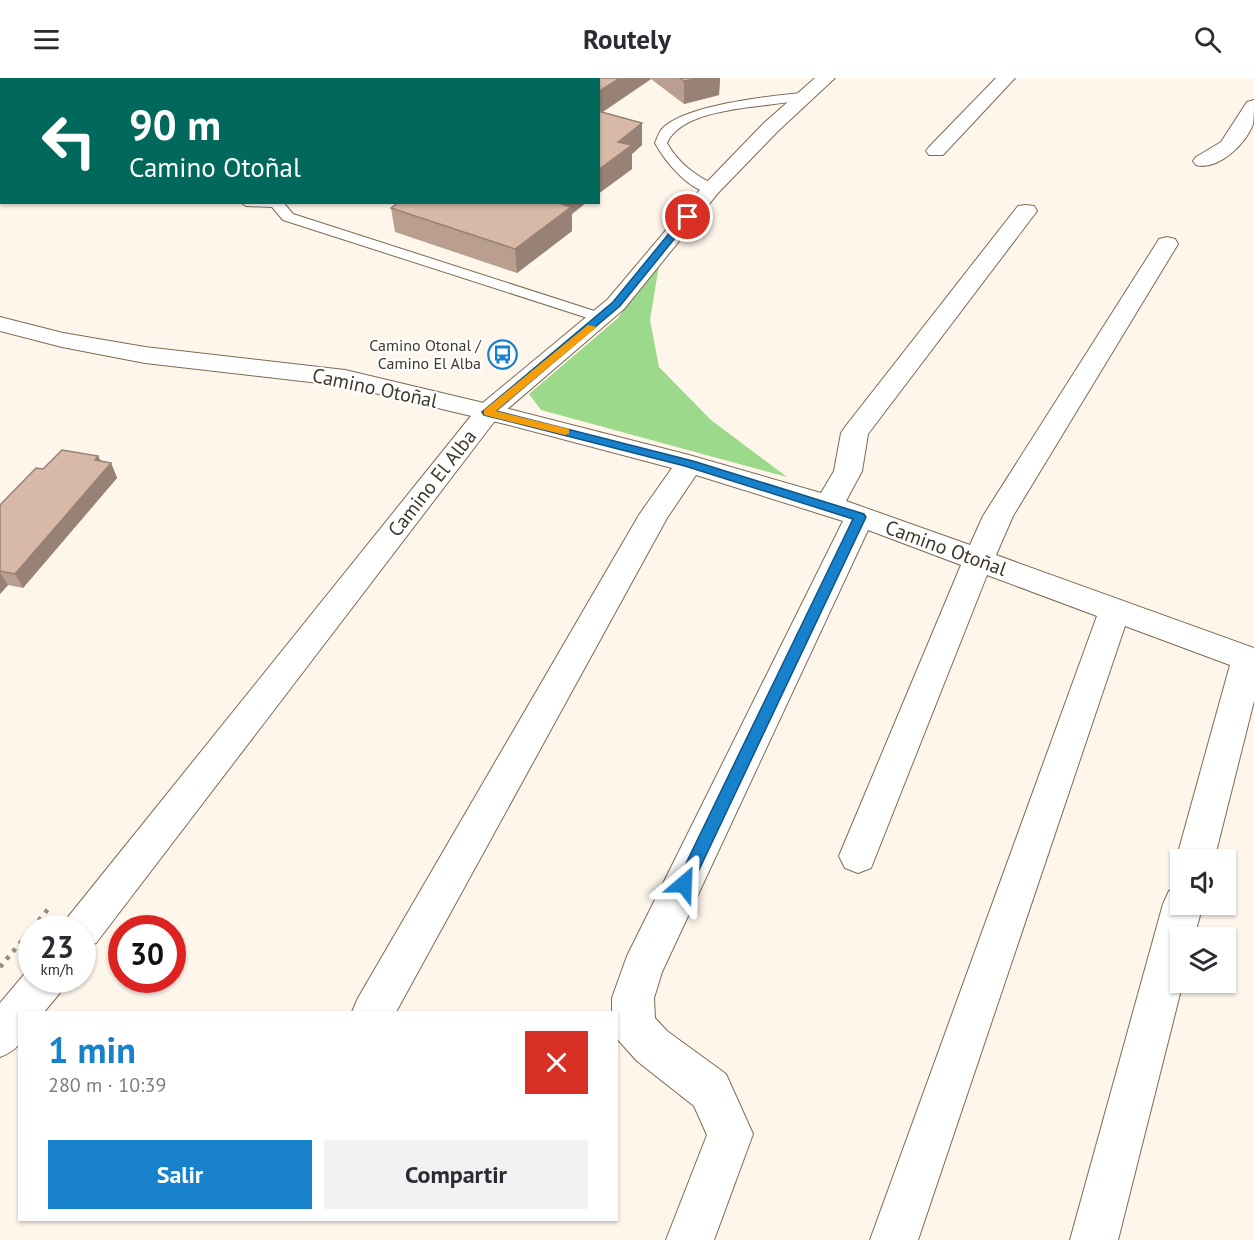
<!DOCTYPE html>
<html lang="es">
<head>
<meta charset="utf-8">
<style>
  body { margin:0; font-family:"PT Sans",sans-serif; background:#f2f2f3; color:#2b2b33; height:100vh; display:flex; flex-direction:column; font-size:22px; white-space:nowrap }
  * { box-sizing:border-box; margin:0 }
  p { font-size:20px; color:#7c7c81 }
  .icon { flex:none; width:33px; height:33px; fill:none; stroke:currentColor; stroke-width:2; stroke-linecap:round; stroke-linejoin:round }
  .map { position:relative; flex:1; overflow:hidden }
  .drawer { position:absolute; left:18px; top:933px; width:600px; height:210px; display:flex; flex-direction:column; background:#fff; border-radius:0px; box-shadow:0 2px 4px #0004 }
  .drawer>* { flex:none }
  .top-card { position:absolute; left:0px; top:0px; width:600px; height:126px; box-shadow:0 2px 4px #0004; background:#00695c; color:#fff; overflow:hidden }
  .controls { position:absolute; left:1170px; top:771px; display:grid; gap:12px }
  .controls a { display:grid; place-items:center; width:66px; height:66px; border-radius:0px; background:#fff; box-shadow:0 2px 4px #0004; font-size:30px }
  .speed { position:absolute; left:18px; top:837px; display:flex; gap:12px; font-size:30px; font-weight:700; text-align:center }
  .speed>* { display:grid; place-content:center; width:78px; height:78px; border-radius:50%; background:#fff; box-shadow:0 2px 4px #0004; line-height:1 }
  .speed small { font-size:15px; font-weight:400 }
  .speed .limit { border:9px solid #d22; background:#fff; color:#111 }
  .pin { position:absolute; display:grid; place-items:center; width:51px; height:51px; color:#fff; margin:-26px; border:3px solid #fff; border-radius:50%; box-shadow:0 2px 6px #0007 }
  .me { position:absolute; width:66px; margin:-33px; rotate:26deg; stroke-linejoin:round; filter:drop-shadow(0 0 4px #0008) }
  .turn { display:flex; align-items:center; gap:21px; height:126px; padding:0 30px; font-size:27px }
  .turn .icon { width:78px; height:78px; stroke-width:2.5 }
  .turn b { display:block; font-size:42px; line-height:51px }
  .round { display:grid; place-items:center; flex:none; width:63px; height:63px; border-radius:0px; background:#f2f2f3 }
  .head { display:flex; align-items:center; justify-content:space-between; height:102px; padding:0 30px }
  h1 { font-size:36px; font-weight:600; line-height:45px; color:#1881cc }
  .cta { display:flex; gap:12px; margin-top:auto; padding:12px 30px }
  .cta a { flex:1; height:69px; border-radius:0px; background:#1881cc; color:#fff; font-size:24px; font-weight:600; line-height:69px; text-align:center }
  .cta a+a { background:#f2f2f3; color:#2b2b33 }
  header { display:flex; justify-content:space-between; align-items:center; height:78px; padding:0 30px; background:#fff; font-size:27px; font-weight:600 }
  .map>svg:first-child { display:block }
</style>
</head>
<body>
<header><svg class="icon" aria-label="menu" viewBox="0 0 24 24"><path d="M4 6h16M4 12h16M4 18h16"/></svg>Routely<svg class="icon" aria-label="search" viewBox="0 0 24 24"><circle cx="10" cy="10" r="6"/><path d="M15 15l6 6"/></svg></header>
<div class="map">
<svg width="1254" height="1162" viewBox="0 0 1254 1162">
  <rect width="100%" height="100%" fill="#fef6eb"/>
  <polygon fill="#9dd98b" points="660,181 650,242 659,289 711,342 787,399 541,332 529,316 618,240"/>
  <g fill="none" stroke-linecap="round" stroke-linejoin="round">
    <defs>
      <g id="service">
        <path d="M802 15 808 19 806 21C770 30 684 27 667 65 679 86 695 97 716 108L718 111 716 114C693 119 664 82 655 65 657 61 658 56 661 52 682 27 770 18 802 15Z"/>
        <polygon points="240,124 283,124 293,136 607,237 610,240 602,245 597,243 283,142 272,129 246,128"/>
      </g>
      <g id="minor">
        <polygon points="996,0 1015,0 943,77 929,77 926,73 929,69"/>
        <path d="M1254 22C1254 29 1254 39 1253 46 1246 66 1218 93 1196 87L1193 83 1196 79 1221 64 1247 24Z"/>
        <polygon points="1026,127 1034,128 1037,133 868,356 862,393 846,423 970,467 983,438 1156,166 1159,161 1167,159 1175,161 1178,166 1013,438 996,477 1254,570 1254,623 1214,782 1180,782 1180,792 1176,782 1230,587 1125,548 918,1162 870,1162 1097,538 987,497 871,790 858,795 845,790 839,778 961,487 868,452 662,894 654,920 655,940 667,953 726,996 753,1056 714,1162 666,1162 707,1057 694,1028 637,983 619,963 616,957 616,934 612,934 612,920 627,878 843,443 696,397 667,440 396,934 352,934 358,920 639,437 672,390 505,346 345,308 145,285 62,269 0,253 0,239 63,255 145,269 345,292 509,331 689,377 821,415 834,393 841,355 845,349 1018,128"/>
        <polygon points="1180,809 1180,826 1203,826 1194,860 1180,860 1180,904 1183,904 1118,1162 1070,1162 1163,826 1169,813"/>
      </g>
      <g id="secondary">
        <polygon points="107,0 128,0 106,2"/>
        <polygon points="815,0 835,0 778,53 718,115 624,231 497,340 96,865 82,870 82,850 63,850 68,839 479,328 608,221 704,107 764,45"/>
        <polygon points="2,46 2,58 0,59 0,47"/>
        <path d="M32 887V902H65L59 916 44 934H20C20 960 27 968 0 979V925Z"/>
      </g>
    </defs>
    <use href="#service" stroke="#7d6b52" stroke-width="2"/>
    <use href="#minor" stroke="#7d6b52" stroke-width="2"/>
    <use href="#secondary" stroke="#7d6b52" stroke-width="2"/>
    <g stroke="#968e83" stroke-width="2" stroke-dasharray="1.5 3" stroke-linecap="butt">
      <polyline points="73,2 76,0"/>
      <polyline points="153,2 156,0"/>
    </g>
    <g stroke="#968e83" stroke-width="4.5" stroke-dasharray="4 6" stroke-linecap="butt">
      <polyline points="32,850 50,829"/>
      <polyline points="0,889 32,851"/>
    </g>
    <use href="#service" fill="#fff" fill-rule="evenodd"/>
    <use href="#minor" fill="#fff" fill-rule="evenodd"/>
    <use href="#secondary" fill="#fff" fill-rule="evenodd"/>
  </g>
  <g fill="#ba9f90">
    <polygon points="345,0 720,0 719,17 684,26 651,1 603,34 642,45 642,67 632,76 632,91 598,116 598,2"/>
    <polygon points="391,124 587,124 572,136 572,153 517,195 395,154 391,130 397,126"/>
    <polygon points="98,378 101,383 111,385 117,400 23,510 8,507 0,516 0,427"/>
  </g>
  <g fill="#978275">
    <polygon points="620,0 651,0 651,1 598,37 598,14"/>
    <polygon points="700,0 720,0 719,17 684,26 684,3"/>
    <polygon points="642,45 642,67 632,76 632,91 598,116 598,92 618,64"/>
    <polygon points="555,124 587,124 572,136 572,153 517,195 515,171"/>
    <polygon points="98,378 105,392 111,385 117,400 23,510 15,496"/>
    <polygon points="0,494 8,507 0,516"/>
  </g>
  <g fill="#d8b9a7" stroke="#978275" stroke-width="1.5">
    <polygon points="345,0 544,0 543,2 342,2"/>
    <polygon points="552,0 620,0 598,14 598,2 550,2"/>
    <polygon points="680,0 700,0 684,3"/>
    <polygon points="598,33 642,45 618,64 632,67 598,92"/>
    <polygon points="399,124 556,124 571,129 515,171 391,130"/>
    <polygon points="62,372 98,378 95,382 111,385 15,496 0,493 0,427 36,390 43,391"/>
  </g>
  <polygon fill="#1881cc" stroke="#105485" stroke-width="1.5" points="684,137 692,139 620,228 496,333 693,383 864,436 866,439 690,811 684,813 678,811 676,806 853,441 685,388 484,337 482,334 613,224"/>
  <polygon fill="#f59e0b" points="588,247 597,249 496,333 569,351 569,356 565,357 484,337 484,332"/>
  <defs>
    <symbol id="bus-ring" viewBox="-11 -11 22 22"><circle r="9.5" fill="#fff" stroke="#1881cc" stroke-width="1.5"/><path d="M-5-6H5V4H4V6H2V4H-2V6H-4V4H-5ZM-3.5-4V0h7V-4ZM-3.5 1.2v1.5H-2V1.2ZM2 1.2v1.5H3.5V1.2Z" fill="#1881cc"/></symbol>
  </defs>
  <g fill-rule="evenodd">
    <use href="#bus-ring" x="486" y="260" width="33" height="33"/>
  </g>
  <g text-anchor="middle" stroke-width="4.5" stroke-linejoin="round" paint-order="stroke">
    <g font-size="16" fill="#40382d" stroke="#fff" text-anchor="end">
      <text x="481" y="273">Camino Otonal /<tspan x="481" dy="18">Camino El Alba</tspan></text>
    </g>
    <g font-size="20" fill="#40382d" stroke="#fff">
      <text transform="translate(375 310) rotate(12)" y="7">Camino Otoñal</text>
      <text transform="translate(432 405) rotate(-52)" y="7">Camino El Alba</text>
      <text transform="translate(946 470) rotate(20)" y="7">Camino Otoñal</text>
    </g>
  </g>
</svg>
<div class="controls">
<a><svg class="icon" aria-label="sound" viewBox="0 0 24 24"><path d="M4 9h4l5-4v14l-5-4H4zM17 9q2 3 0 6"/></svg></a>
<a><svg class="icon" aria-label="layers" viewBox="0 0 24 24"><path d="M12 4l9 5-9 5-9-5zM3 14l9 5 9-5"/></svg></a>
</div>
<div class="speed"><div>23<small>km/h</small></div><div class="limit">30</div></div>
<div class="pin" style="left:688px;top:139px;background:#d93025"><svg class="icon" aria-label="arrive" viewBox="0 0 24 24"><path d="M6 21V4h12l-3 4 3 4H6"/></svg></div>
<svg class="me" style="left:684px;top:806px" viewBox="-20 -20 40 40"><path d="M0-17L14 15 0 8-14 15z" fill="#1881cc" stroke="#fff" stroke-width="4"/></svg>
<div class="top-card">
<div class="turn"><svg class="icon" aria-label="left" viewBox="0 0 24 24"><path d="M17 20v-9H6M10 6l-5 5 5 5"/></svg><div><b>90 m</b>Camino Otoñal</div></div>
</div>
<section class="drawer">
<div class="head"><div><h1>1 min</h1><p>280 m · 10:39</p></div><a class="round" style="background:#d93025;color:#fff"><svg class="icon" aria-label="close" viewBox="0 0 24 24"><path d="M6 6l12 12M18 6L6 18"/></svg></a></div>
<div class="cta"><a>Salir</a><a>Compartir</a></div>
</section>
</div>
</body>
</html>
